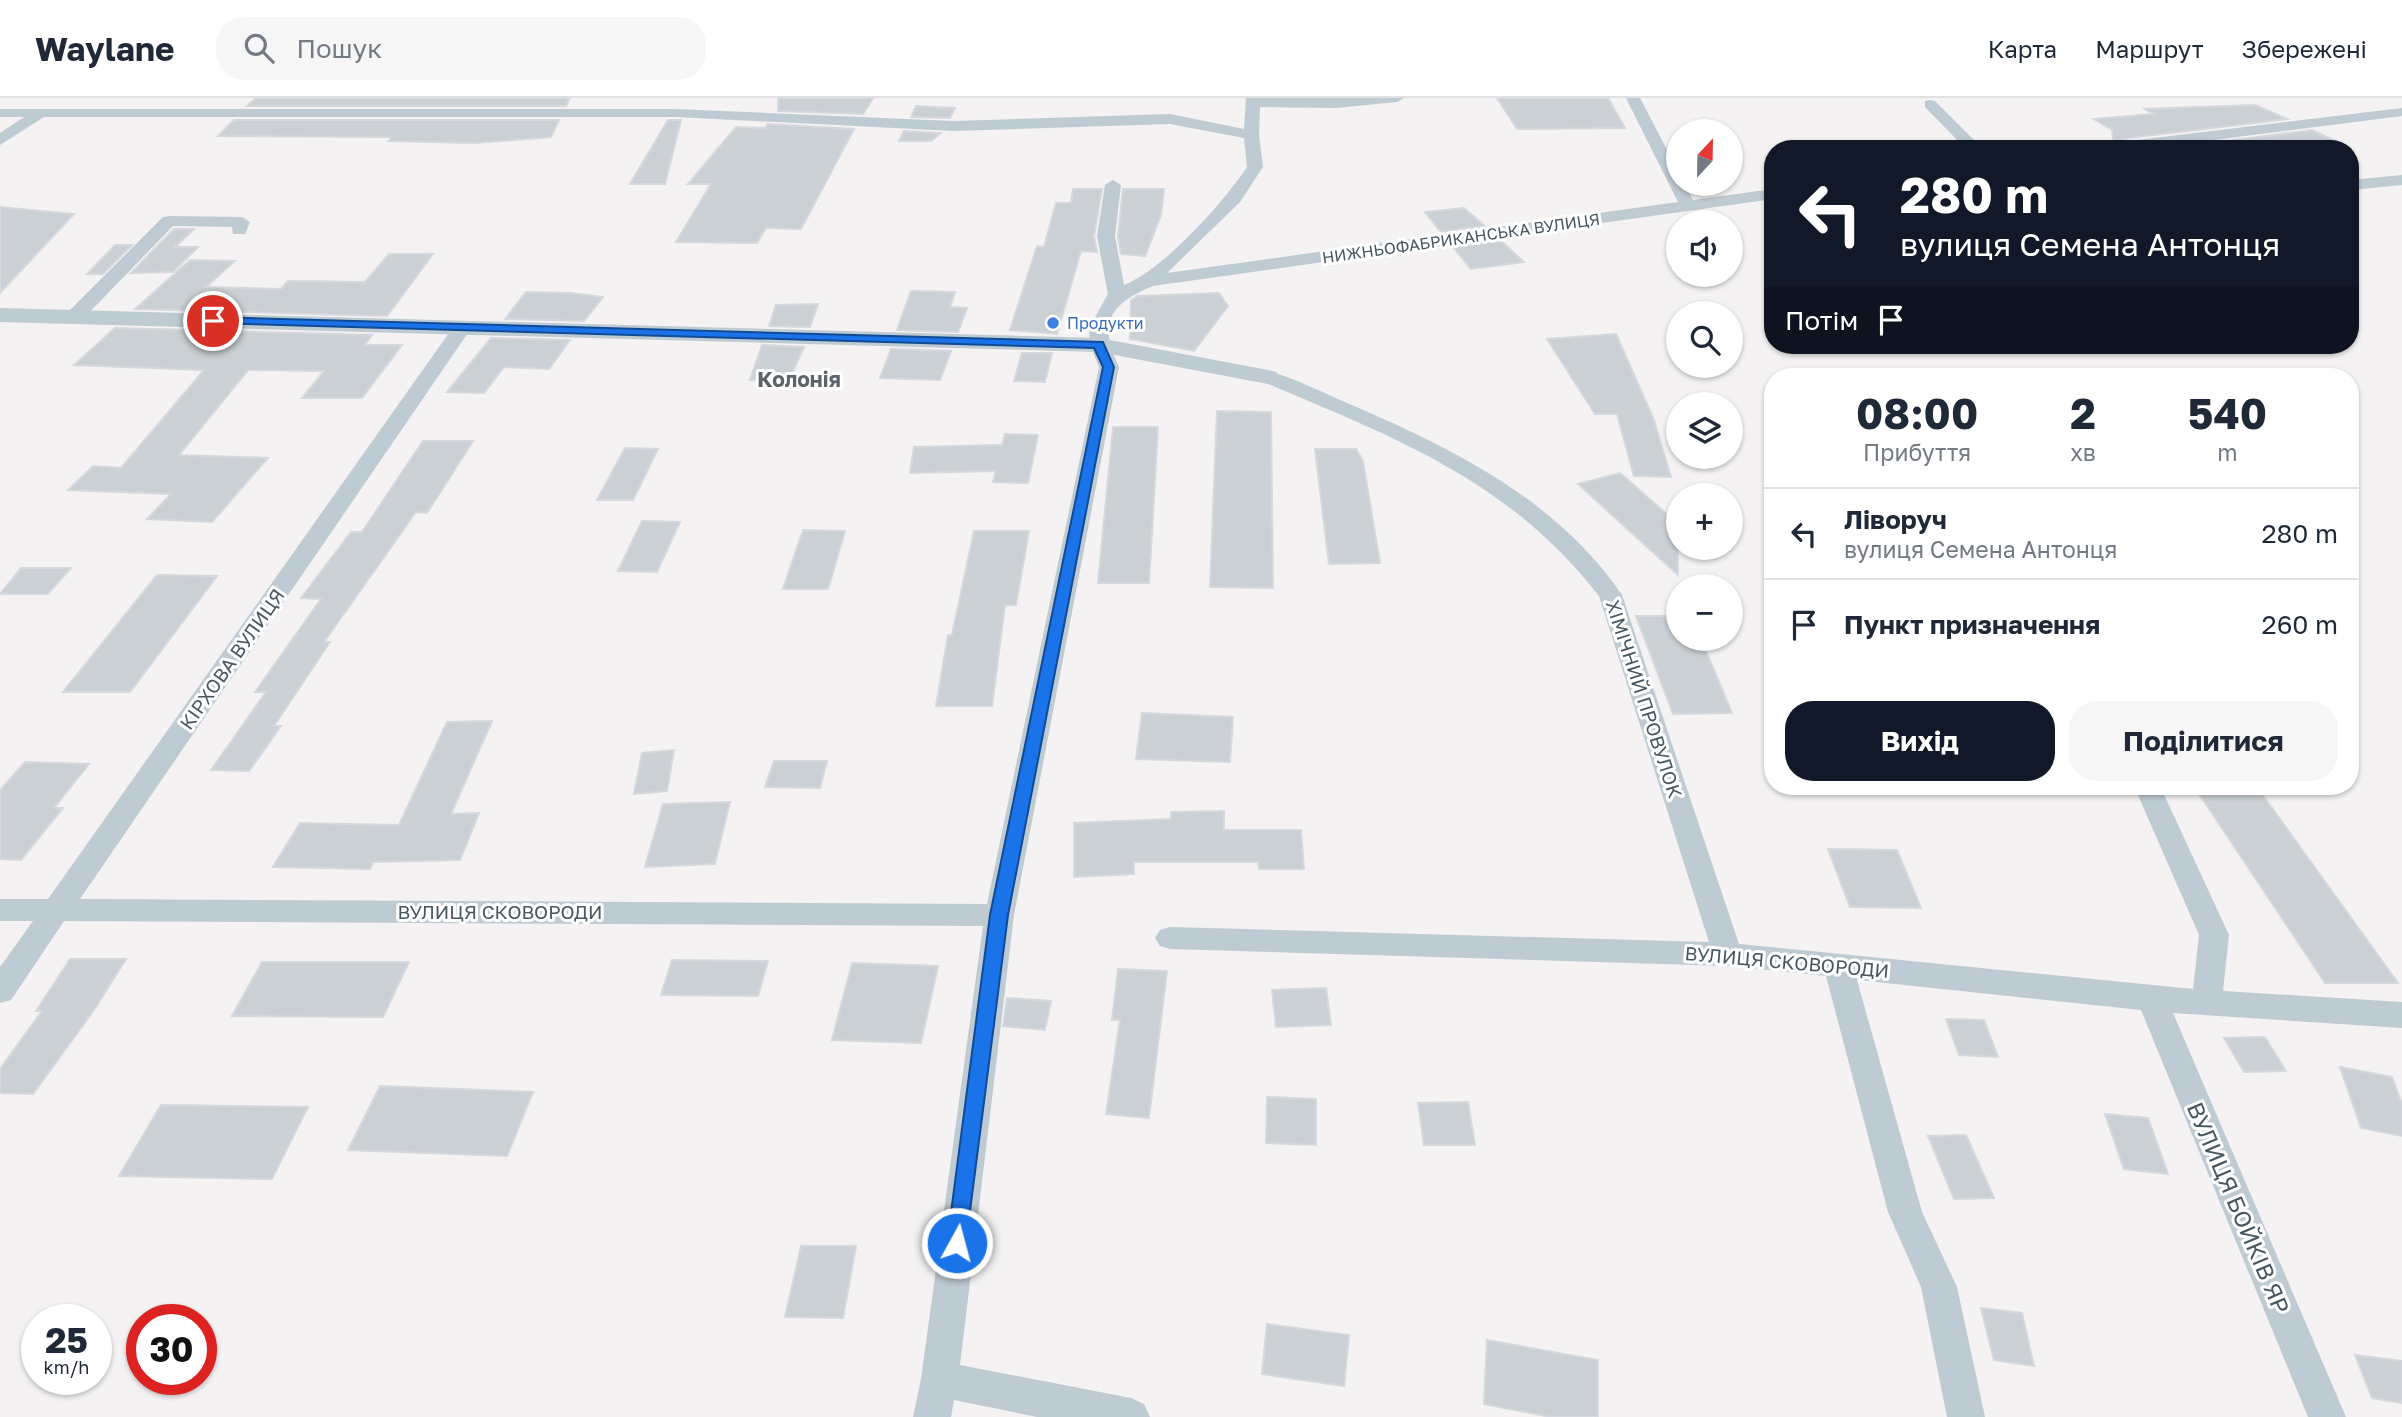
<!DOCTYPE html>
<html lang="uk">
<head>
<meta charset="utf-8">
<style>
  body { margin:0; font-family:"Golos Text",sans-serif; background:#f6f6f7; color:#1f2937; height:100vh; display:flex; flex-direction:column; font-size:26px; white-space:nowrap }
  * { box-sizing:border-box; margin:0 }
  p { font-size:23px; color:#747a83 }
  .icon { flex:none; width:38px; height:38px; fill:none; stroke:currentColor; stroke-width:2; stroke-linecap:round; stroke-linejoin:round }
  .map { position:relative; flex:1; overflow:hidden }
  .drawer { position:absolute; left:1764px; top:270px; width:595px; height:427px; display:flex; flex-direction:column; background:#fff; border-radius:28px; box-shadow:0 2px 5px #0004 }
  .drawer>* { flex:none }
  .guide { position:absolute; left:1764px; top:42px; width:595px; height:214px; border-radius:28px; box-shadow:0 2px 5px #0004; background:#111827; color:#fff; overflow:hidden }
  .needle { width:46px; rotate:22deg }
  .buttons { position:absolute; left:1666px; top:21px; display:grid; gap:14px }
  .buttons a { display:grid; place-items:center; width:77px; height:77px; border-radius:50%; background:#fff; box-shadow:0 2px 5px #0004; font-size:35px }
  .speed { position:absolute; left:21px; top:1206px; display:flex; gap:14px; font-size:35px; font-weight:700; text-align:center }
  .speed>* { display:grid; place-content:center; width:91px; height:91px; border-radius:50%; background:#fff; box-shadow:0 2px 5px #0004; line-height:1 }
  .speed small { font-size:18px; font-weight:400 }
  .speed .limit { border:10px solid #d22; background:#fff; color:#111 }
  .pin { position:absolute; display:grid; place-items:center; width:60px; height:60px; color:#fff; margin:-30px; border:4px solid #fff; border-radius:50%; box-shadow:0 2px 7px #0007 }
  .me { position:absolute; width:77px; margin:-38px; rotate:7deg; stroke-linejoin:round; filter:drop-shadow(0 0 5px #0008) }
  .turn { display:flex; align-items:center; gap:24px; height:147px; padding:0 21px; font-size:32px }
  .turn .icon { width:91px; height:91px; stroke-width:2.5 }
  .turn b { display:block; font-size:49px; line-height:60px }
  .then { display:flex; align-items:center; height:66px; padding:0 21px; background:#0003; gap:14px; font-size:26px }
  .eta { display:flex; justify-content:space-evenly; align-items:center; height:119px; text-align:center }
  .eta b { font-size:42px; font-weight:700; line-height:49px }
  .cta { display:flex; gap:14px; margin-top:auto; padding:14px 21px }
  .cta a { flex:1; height:80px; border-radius:28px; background:#111827; color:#fff; font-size:28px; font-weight:700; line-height:80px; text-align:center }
  .cta a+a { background:#f6f6f7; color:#1f2937 }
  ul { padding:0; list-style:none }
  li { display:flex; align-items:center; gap:21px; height:91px; padding:0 21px; border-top:2px solid #e0e1e3 }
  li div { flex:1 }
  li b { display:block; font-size:26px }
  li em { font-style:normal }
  header { display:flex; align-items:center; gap:42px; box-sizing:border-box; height:98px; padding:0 35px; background:#fff; border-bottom:2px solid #e0e1e3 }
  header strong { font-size:33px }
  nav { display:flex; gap:38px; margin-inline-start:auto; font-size:24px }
  .search { width:490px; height:63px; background:#f6f6f7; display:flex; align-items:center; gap:18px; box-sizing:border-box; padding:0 24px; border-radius:28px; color:#747a83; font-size:26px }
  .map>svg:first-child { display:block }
</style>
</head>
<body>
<header>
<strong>Waylane</strong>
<div class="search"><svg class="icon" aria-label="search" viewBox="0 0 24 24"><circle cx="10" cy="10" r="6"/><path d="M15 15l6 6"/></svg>Пошук</div>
<nav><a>Карта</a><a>Маршрут</a><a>Збережені</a></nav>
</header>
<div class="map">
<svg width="2402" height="1319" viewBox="0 0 2402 1319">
  <rect width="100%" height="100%" fill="#f4f2f2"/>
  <g fill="#cbd0d4" stroke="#d5d8dd" stroke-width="2">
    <polygon points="256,0 570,0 566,8 247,8"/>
    <polygon points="778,0 873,0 863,16 778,13"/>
    <polygon points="1497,0 1608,0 1625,30 1517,31"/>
    <polygon points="2255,7 2287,21 2113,42 2112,32 2094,21 2153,16 2145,11"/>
    <polygon points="916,8 955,10 950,20 911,19"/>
    <polygon points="234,22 559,22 551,39 476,45 389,43 392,39 218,38"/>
    <polygon points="668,22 681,22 665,86 630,86"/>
    <polygon points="768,26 854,31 801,131 766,130 757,145 676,144 711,86 688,86 736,29 765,30"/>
    <polygon points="2312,32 2352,51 2166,51"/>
    <polygon points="904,33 941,35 931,43 899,43"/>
    <polygon points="1073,91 1102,91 1094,138 1097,154 1081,153 1057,236 1010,232 1037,148 1044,149 1056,105 1071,105"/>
    <polygon points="1123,91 1164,91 1161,117 1145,158 1121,156 1118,138"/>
    <polygon points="0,109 74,116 0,195"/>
    <polygon points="1464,110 1485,128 1441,134 1425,114"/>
    <polygon points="174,131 194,131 175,149 198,149 173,174 131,175"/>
    <polygon points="1500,142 1524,164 1471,171 1453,149"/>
    <polygon points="115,147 132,147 103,176 87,176"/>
    <polygon points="389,156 433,156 387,218 135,211 190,162 235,163 206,189 281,191 288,183 365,184"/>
    <polygon points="911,193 955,194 950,209 967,210 958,234 897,232"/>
    <polygon points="526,194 570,195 603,199 584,223 505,221"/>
    <polygon points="1219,195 1228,208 1194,253 1130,241 1131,202 1138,198"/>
    <polygon points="818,206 810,229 769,228 776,207"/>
    <polygon points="115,230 372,237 365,247 402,247 362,300 302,300 324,273 248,272 179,357 268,360 212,424 147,421 171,396 68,392 93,368 121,370 204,272 74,267"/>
    <polygon points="1616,236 1654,322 1671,379 1634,378 1617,316 1595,316 1547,241"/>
    <polygon points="491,240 570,242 549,271 504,269 484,295 447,294"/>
    <polygon points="762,247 804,249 789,282 750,282"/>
    <polygon points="891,251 951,253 940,282 880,280"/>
    <polygon points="1022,255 1052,255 1045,284 1014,283"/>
    <polygon points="1217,313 1271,314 1273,490 1210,489"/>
    <polygon points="1113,329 1158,329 1149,485 1098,485"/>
    <polygon points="1005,336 1038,337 1028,385 993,384 996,373 910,375 914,349 1002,347"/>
    <polygon points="423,343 473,343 427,415 416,414 324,544 330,544 274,628 281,628 249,673 211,672 266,594 255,594 321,501 301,500 351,434 362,434"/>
    <polygon points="625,350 658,351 633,402 597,402"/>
    <polygon points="1315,351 1356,351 1363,363 1380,465 1329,466"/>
    <polygon points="1620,375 1678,426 1678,477 1578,386"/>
    <polygon points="642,423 680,424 657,474 618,473"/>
    <polygon points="803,432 845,433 828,491 783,491"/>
    <polygon points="974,433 1029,433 1016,507 1005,507 992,608 936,608 948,537 952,537"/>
    <polygon points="21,470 71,470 48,496 0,496"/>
    <polygon points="157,477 217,478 130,594 63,594"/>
    <polygon points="1636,518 1678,518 1678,541 1701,541 1732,615 1673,616"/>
    <polygon points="1142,615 1233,619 1230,664 1136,661"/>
    <polygon points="492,623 451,716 479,715 460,762 373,764 370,771 273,769 300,725 399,727 447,624"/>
    <polygon points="674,652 667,693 634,696 642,655"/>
    <polygon points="774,663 827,663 820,690 765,689"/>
    <polygon points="25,664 89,666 54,710 63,710 21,762 0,761 0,692"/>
    <polygon points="2199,696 2262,696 2398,885 2325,885"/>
    <polygon points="730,704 715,766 645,769 663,706"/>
    <polygon points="1224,713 1224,732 1301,732 1304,771 1259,771 1258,764 1134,764 1134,776 1074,779 1074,725 1171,721 1171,714"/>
    <polygon points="1828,751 1897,752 1921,810 1850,809"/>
    <polygon points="70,861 126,861 94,912 33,996 0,995 0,971 42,913 36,913"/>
    <polygon points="672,862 768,863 758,898 661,897"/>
    <polygon points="262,864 409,864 383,919 232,918"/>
    <polygon points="852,865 938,868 921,945 832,942"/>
    <polygon points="1118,871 1167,873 1149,1020 1106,1016 1120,922 1112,922"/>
    <polygon points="1326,890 1331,927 1276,929 1272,892"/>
    <polygon points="1007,900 1051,903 1045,932 1003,928"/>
    <polygon points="1946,921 1984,922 1998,959 1959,957"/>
    <polygon points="2265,939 2286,973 2244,974 2224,940"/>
    <polygon points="2340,969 2392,979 2402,1006 2402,1038 2361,1030"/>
    <polygon points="380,988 533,994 507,1058 348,1052"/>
    <polygon points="1267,999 1316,1001 1316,1047 1266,1045"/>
    <polygon points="1468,1004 1475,1047 1424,1047 1418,1005"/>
    <polygon points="161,1007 308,1009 272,1081 119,1078"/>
    <polygon points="2105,1016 2148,1020 2168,1076 2124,1071"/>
    <polygon points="1966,1037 1994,1100 1954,1101 1928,1038"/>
    <polygon points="801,1148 856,1148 843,1220 785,1219"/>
    <polygon points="1981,1210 2022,1215 2034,1268 1994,1262"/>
    <polygon points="1267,1226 1349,1237 1344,1288 1262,1276"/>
    <polygon points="1487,1242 1598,1262 1598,1319 1551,1319 1484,1306"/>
    <polygon points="2355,1257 2402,1263 2402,1305 2372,1300"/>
  </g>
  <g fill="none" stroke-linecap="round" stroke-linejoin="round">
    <g fill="#becbd2" fill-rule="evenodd">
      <path d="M1246 0H1404L1397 4 1336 10 1260 9 1259 37 1263 69 1240 104 1167 175 1678 104 1626 0H1640L1678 73V86H1685L1693 102 1773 91V101L1153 188C1109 206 1098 225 1119 269L1014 817 960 1267 1131 1300 1144 1306 1150 1319H1037L954 1302 951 1319H913L921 1281 983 828 64 823 11 902 0 905V869L33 823H0V801H48L456 225 463 223 472 229 80 801 987 806 1099 269 1090 247 1089 230 1108 196 1097 138 1105 87 1113 82 1121 87 1115 138 1124 187C1164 171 1223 105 1247 69L1244 40 1170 26 953 33 676 19H44L0 47V35L24 19H0V11H676L953 23 1170 16 1244 31Z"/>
      <polygon points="1930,2 1935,3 1983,51 1966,51 1925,9 1925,3"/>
      <polygon points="2402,10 2402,18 2143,51 2096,51 2104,46"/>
      <polygon points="2402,77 2402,87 2350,92 2350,82"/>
      <polygon points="169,118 242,119 250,124 245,136 233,136 232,129 173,128 81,223 67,223 65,219 67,215 163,119"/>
      <path d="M1268 273C1295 280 1321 294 1347 305 1450 349 1557 401 1622 497L1739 846 2193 891 2199 837 2134 688H2160L2229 837 2223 893 2402 904V930L2173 915 2346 1319H2308L2141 912 1857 882 1922 1114 1957 1189 1985 1319H1947L1921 1189 1888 1114 1826 878 1728 868 1170 851 1160 848 1155 840 1160 832 1170 829 1709 844 1599 498C1508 381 1393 339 1261 283L1258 279Z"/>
    </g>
    <polygon fill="#becbd2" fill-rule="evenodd" points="0,210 1099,240 1268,272 1276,274 1280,279 1276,284 1268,286 1099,254 0,224"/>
  </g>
  <polygon fill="#1a73e8" stroke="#114b97" stroke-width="2" points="213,219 1103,244 1114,269 1008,817 965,1152 957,1154 950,1152 947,1145 990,817 1103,269 1094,250 209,225 209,220"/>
  <circle fill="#3f7fe0" stroke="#fff" stroke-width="2.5" cx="1053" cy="225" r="7"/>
  <g text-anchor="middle" stroke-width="6" stroke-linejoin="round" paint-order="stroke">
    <g font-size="16" fill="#475761" stroke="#fff">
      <text transform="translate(1461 140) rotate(-8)" y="6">НИЖНЬОФАБРИКАНСЬКА ВУЛИЦЯ</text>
    </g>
    <g font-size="16" fill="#366cbe" stroke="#fff" text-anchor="start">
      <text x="1067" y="231">Продукти</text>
    </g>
    <g font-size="19" fill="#475761" stroke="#fff">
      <text transform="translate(232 561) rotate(-55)" y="7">КІРХОВА ВУЛИЦЯ</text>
      <text transform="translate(1644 601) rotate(72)" y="7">ХІМІЧНИЙ ПРОВУЛОК</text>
      <text x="500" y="821">ВУЛИЦЯ СКОВОРОДИ</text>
      <text transform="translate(1787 864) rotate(5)" y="7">ВУЛИЦЯ СКОВОРОДИ</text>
    </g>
    <g font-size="21" font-weight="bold" fill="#5d6367" stroke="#fff">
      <text x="799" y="289">Колонія</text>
    </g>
    <g font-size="23" fill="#475761" stroke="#fff">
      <text transform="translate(2238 1110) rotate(67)" y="8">ВУЛИЦЯ БОЙКІВ ЯР</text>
    </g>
  </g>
</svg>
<div class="buttons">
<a><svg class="needle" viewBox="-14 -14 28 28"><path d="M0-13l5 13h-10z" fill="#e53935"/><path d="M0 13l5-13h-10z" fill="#747a83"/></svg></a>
<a><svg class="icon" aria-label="sound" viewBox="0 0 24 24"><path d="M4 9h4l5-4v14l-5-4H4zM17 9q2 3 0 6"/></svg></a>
<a><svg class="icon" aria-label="search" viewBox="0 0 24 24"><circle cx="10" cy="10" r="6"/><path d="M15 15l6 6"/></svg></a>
<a><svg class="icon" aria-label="layers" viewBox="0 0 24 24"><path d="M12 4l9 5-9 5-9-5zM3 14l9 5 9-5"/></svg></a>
<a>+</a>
<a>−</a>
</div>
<div class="speed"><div>25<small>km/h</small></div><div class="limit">30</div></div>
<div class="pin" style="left:213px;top:223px;background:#d93025"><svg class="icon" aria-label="arrive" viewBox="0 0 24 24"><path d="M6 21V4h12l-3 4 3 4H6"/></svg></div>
<svg class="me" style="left:957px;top:1145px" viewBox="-20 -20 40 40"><circle r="17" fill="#1a73e8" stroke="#fff" stroke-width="3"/><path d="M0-11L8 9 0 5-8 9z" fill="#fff"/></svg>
<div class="guide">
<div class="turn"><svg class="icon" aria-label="left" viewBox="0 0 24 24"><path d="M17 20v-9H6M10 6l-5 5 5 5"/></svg><div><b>280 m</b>вулиця Семена Антонця</div></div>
<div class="then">Потім<svg class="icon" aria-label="arrive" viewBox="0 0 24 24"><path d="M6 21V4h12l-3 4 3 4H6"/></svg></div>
</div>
<section class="drawer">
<div class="eta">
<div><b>08:00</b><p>Прибуття</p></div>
<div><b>2</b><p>хв</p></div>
<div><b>540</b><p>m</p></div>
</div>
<ul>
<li><svg class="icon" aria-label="left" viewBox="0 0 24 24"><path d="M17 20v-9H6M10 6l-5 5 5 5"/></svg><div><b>Ліворуч</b><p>вулиця Семена Антонця</p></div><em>280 m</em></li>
<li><svg class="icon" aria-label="arrive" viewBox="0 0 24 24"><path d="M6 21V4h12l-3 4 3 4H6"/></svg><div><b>Пункт призначення</b></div><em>260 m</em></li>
</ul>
<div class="cta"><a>Вихід</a><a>Поділитися</a></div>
</section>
</div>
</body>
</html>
